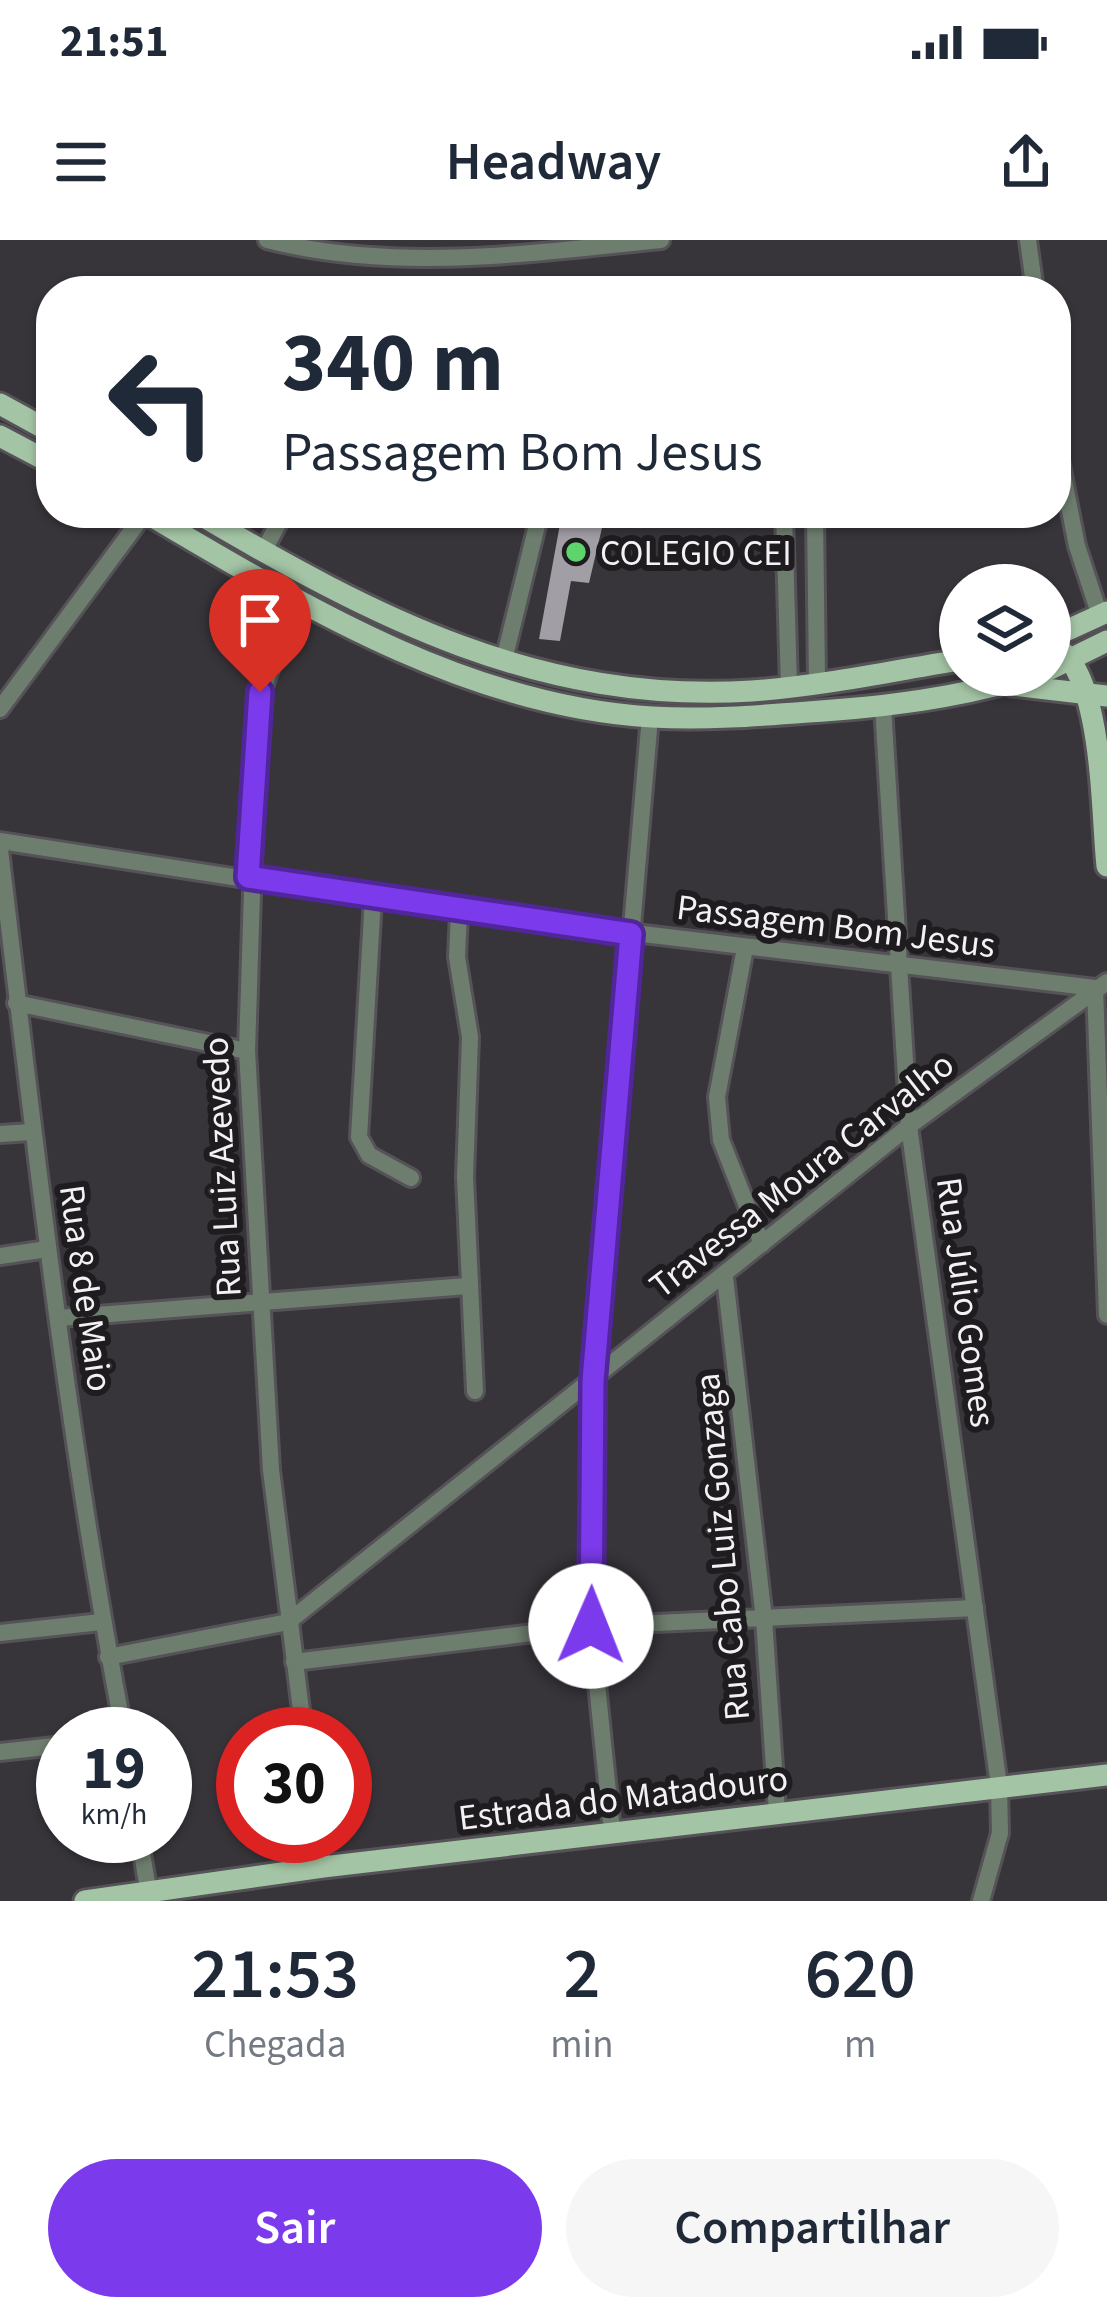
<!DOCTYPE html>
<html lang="pt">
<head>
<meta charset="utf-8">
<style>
  body { margin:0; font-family:"Source Sans 3",sans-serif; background:#f6f6f7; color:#1f2937; height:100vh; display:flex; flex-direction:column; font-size:45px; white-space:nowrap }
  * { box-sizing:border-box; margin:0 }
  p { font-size:39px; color:#747a83 }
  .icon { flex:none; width:66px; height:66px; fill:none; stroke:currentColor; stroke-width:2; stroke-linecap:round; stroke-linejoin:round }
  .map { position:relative; height:1661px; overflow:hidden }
  .panel { display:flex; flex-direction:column; background:#fff; flex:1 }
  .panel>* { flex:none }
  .hud { position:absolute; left:36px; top:36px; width:1035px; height:252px; border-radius:48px; box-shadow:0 3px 9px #0004; background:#fff; color:#1f2937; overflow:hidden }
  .buttons { position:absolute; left:939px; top:324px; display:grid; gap:24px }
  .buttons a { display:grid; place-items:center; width:132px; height:132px; border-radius:50%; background:#fff; box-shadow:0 3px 9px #0004; font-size:60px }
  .speed { position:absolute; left:36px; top:1467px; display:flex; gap:24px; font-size:60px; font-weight:700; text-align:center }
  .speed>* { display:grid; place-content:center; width:156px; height:156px; border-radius:50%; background:#fff; box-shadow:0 3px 9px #0004; line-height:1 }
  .speed small { font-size:30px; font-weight:400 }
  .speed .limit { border:18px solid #d22; background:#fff; color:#111 }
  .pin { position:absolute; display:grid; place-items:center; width:102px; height:102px; color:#fff; margin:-123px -51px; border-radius:50% 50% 50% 0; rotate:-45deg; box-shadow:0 0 12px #0007 }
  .pin .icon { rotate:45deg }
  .me { position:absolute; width:132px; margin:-66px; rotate:1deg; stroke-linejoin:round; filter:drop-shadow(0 0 9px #0008) }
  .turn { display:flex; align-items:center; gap:42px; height:252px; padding:0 48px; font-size:54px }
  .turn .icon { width:156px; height:156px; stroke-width:2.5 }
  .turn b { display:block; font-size:84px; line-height:102px }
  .eta { display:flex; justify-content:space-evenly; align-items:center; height:204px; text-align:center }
  .eta b { font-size:72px; font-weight:600; line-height:84px }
  .button { display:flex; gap:24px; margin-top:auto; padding:24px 48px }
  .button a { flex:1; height:138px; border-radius:72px; background:#7c3aed; color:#fff; font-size:48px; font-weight:600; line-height:138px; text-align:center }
  .button a+a { background:#f6f6f7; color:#1f2937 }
  .status { display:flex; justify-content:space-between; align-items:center; height:84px; padding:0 60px; background:#fff; direction:ltr }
  .status svg { height:33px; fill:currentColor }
  header { display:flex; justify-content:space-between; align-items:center; height:156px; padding:0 48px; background:#fff; font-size:54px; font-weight:600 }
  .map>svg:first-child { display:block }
</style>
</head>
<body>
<div class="status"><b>21:51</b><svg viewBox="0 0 49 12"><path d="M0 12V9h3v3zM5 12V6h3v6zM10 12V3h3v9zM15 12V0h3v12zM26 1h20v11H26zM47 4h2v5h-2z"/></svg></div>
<header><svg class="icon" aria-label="menu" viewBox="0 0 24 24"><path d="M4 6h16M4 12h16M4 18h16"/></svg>Headway<svg class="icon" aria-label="share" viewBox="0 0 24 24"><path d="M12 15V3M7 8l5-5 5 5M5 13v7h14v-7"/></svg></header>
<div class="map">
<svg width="1107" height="1661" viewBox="0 0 1107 1661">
  <rect width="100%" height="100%" fill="#37343a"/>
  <polygon fill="#a29ea6" points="562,273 651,273 649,284 605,275 589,343 571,341 560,401 539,399"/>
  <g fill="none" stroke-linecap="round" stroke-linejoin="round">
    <defs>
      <g id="minor">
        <path d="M267 0C396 33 532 13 661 0"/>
        <polyline points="1028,0 1035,51"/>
        <polyline points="1056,200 1077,306 1100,376"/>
        <polyline points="784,273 789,447"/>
        <polyline points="815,273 817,442"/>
        <polyline points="263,312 284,273"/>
        <polyline points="294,360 258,464 247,811 271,1230 304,1494"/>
        <polyline points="504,420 540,273"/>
        <polyline points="883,467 909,886 999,1546 1000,1593 981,1661"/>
        <polyline points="0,469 145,273"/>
        <polyline points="0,601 459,672 1095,748"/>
        <path d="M0 610C35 906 68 1201 124 1494"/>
        <polyline points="373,658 359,897 369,915 411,938"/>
        <polyline points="459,672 457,717 470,797 465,937 475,1151"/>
        <polyline points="745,708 717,857 721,900 762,1004"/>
        <polyline points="1095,748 1107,1075"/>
        <polyline points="16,763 247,811"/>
        <polyline points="0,894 31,892"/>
        <polyline points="0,1016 47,1009"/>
        <polyline points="725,1037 764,1379 777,1572"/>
        <polyline points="59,1078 467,1046"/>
        <polyline points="0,1393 101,1382"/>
        <polyline points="108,1417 288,1382 909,886 1107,742"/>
        <polyline points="294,1422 591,1386 975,1368"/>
        <polyline points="0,1512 63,1505"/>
        <polyline points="612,1591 591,1386 593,1141 650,477"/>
        <polyline points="139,1596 150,1660"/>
        <polyline points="319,1596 323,1627"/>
      </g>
      <g id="major">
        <polyline points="0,164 51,192"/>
        <polyline points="0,196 51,223"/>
        <path d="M146 273C301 364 466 466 652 477 703 480 756 476 808 472 884 467 960 458 1033 435"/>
        <path d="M197 273C374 377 539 464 752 451 822 446 892 431 960 420"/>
        <polyline points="1050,398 1107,372"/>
        <path d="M1050 404C1104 424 1101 573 1107 626"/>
        <polyline points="1050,429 1107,401"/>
        <polyline points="1012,445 1107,456"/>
        <polyline points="85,1661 323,1627 1107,1535"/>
      </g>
    </defs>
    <use href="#minor" stroke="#555258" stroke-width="22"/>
    <use href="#major" stroke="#555258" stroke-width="27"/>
    <use href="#minor" stroke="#6e7e6e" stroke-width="16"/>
    <use href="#major" stroke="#a4c5a5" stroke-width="21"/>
  </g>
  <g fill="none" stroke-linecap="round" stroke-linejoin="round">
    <defs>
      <polyline id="route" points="260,452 248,637 631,694 593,1141 591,1386"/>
    </defs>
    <use href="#route" stroke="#51269a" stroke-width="30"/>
    <use href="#route" stroke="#7c3aed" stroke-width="21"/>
  </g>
  <circle fill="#5ed56c" stroke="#1e1c1f" stroke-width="4.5" cx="576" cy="312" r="12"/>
  <g text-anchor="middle" stroke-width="12" stroke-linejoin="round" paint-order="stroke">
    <g font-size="36" fill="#f3f1f5" stroke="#1e1c1f" text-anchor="start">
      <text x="600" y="325">COLEGIO CEI</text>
    </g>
    <g font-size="36" fill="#f3f1f5" stroke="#1e1c1f">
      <text transform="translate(836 685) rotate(7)" y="13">Passagem Bom Jesus</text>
      <text transform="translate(221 927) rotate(-93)" y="13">Rua Luiz Azevedo</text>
      <text transform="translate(801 934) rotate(-38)" y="13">Travessa Moura Carvalho</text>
      <text transform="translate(87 1048) rotate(82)" y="13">Rua 8 de Maio</text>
      <text transform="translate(967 1062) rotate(82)" y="13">Rua Júlio Gomes</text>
      <text transform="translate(721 1307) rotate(-95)" y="13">Rua Cabo Luiz Gonzaga</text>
      <text transform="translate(623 1557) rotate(-7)" y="13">Estrada do Matadouro</text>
    </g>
  </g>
</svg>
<div class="buttons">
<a><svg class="icon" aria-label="layers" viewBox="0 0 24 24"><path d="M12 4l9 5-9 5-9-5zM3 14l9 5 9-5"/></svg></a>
</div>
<div class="speed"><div>19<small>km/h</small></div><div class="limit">30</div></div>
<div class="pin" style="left:260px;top:452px;background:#d93025"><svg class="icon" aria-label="arrive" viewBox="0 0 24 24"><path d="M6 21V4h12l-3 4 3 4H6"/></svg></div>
<svg class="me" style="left:591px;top:1386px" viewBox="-20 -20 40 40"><circle r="19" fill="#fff"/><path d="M0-13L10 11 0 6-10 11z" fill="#7c3aed"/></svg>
<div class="hud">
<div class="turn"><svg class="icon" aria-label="left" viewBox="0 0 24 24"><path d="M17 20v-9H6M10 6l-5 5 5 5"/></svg><div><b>340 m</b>Passagem Bom Jesus</div></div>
</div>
</div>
<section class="panel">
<div class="eta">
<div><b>21:53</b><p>Chegada</p></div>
<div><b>2</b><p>min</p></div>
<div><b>620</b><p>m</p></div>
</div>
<div class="button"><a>Sair</a><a>Compartilhar</a></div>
</section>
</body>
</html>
